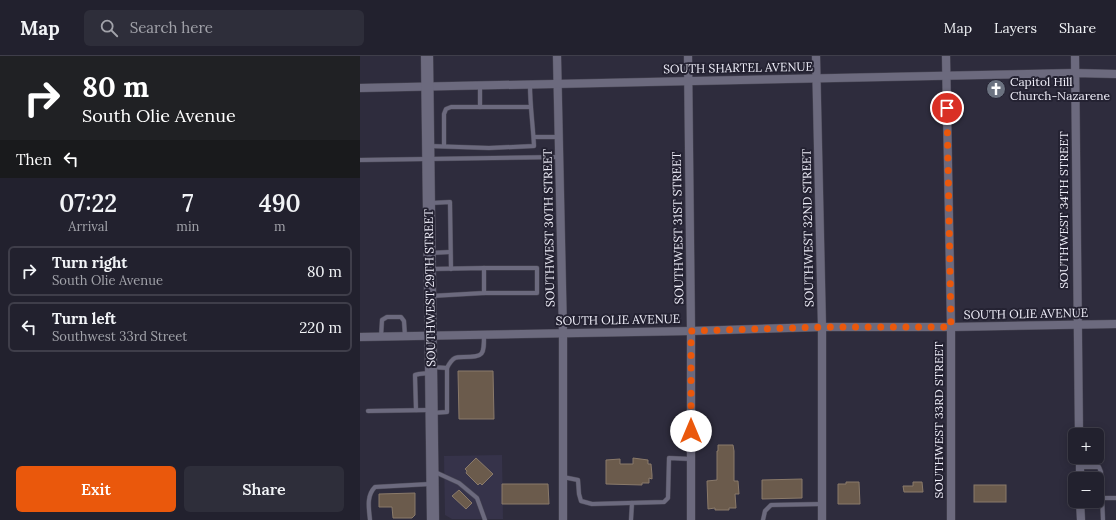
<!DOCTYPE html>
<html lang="en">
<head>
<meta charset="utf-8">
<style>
  body { margin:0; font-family:Lora,serif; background:#2e2e3a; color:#f1f3f6; height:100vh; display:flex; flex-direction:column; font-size:15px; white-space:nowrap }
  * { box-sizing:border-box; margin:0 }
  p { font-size:13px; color:#a2a3aa }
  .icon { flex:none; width:22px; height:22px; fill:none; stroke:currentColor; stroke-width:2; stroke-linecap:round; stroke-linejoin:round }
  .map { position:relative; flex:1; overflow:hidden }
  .panel { display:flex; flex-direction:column; background:#22212e; width:360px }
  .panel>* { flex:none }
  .guide { background:#202124; color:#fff; overflow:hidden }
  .tools { position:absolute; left:708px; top:372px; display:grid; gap:8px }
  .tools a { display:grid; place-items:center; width:36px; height:36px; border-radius:6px; background:#22212e; box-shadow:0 2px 10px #0003,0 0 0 1px #3f3e4a; font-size:20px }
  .pin { position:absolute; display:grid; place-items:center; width:34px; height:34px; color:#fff; margin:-17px; border:2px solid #fff; border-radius:50%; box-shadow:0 1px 4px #0007 }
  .me { position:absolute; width:44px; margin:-22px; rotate:0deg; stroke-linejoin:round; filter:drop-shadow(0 0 3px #0008) }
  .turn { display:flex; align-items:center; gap:14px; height:84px; padding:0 16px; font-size:18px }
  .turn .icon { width:52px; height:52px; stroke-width:2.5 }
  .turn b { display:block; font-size:28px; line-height:34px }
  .then { display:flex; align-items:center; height:38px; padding:0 16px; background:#0003; gap:8px; font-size:15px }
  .eta { display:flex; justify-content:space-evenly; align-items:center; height:68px; text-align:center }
  .eta b { font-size:24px; font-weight:600; line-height:28px }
  .button { display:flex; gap:8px; margin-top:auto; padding:8px 16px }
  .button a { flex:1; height:46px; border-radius:6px; background:#ea580c; color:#fff; font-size:16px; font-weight:600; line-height:46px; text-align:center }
  .button a+a { background:#2e2e3a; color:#f1f3f6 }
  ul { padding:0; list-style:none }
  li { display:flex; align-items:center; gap:12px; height:50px; margin:0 8px 6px; padding:0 8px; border:2px solid #3f3e4a; border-radius:6px }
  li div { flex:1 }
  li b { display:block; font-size:15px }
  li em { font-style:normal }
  header { display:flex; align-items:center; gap:24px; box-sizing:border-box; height:56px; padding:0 20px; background:#22212e; border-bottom:1px solid #3f3e4a }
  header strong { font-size:19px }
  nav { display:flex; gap:22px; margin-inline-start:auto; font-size:14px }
  .search { width:280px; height:36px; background:#2e2e3a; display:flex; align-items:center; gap:10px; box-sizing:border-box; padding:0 14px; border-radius:6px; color:#a2a3aa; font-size:15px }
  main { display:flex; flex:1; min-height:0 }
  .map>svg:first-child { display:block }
</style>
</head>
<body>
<header>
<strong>Map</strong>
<div class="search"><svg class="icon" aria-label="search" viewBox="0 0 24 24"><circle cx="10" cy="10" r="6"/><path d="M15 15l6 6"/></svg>Search here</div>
<nav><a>Map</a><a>Layers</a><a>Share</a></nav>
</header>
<main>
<section class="panel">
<div class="guide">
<div class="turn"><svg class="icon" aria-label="right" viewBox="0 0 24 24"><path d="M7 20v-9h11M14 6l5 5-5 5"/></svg><div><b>80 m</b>South Olie Avenue</div></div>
<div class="then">Then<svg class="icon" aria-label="left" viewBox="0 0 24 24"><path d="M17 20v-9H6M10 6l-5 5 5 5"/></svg></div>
</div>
<div class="eta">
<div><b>07:22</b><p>Arrival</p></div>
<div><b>7</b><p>min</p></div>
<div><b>490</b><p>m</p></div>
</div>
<ul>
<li><svg class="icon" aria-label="right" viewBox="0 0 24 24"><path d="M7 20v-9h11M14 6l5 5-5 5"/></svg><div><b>Turn right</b><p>South Olie Avenue</p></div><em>80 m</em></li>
<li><svg class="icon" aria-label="left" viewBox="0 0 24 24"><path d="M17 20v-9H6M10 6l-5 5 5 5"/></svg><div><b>Turn left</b><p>Southwest 33rd Street</p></div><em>220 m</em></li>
</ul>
<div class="button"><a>Exit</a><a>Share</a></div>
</section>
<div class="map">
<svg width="756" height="464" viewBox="0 0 756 464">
  <rect width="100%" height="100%" fill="#2e2c3d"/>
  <polygon fill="#36334a" points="142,399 143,463 92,463 85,459 84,400"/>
  <g fill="#6b5b4c" stroke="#8a7a6a">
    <polygon points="98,315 133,315 134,363 99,363"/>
    <polygon points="358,389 373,389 374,395 374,425 378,425 379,438 375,438 376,452 369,452 369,454 355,454 355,452 348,453 347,425 357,424 357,395 358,395"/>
    <polygon points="116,402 133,418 122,429 120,427 118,429 106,417 107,415 105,413"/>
    <polygon points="273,402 288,404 288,408 291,408 292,419 292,423 289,422 289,427 282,427 282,429 246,428 246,404 260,403 260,408 273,408"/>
    <polygon points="442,423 442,442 402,443 402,424"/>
    <polygon points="486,426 499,426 500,448 478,448 478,428 486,428"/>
    <polygon points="553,426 562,426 563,436 544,436 543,430 553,430"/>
    <polygon points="142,428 188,428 189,448 142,448"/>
    <rect x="614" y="429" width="32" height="17"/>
    <polygon points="99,434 112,447 106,453 92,440"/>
    <polygon points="55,437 55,459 52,462 33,462 32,451 19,451 19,438"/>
  </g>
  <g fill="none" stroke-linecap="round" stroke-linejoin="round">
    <defs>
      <g id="service">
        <polyline points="120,30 120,51"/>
        <polyline points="174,81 199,81"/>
        <path d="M69 90 129 92 174 90C173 69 170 50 170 29"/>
        <polyline points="84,90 84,58 86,53 91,51 170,51"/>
        <polyline points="0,104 199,101"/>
        <polyline points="71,147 90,146 91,213"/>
        <polyline points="70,197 90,196"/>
        <polyline points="124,212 177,212 177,237 124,237"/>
        <polyline points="71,213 124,212 124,237 71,240"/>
        <polyline points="21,281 22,264 27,261 41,261 44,265 45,280"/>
        <path d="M72 311 87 312C89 308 91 304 95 302 97 301 101 301 104 301 124 301 124 299 124 279"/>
        <polyline points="56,354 55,319 59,318 69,317"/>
        <polyline points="8,355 70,354"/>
        <polyline points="72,357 87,356 87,312"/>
        <polyline points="720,411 739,411 741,416 743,464"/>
        <polyline points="75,416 99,427 117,442 125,464"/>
        <polyline points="203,421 218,424 219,438 221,445 232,448 304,446 308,442 309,402 331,403"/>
        <polyline points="742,442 756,442"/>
        <path d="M10 464C9 453 6 440 15 431L70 428"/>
        <polyline points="271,464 272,447"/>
        <polyline points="403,464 405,455 411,449 462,448"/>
      </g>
      <g id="minor">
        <polyline points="197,0 203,277 203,464"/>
        <polyline points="328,0 331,275 331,464"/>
        <polyline points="456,0 462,271 462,464"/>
        <polyline points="586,0 591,271 591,464"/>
        <polyline points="715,0 719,379"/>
        <path d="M0 32C238 26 477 23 715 17L756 18"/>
        <polyline points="0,281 331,275 462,271 591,271 756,268"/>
        <polyline points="720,401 720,423"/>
        <polyline points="720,445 721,464"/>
      </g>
      <polyline id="secondary" points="67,0 73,464"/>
    </defs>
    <use href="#service" stroke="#4a4856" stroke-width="5"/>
    <use href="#minor" stroke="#4a4856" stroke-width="9"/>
    <use href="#secondary" stroke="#4a4856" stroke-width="13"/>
    <use href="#service" stroke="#6c6a7e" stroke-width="4"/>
    <use href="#minor" stroke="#6c6a7e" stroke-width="8"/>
    <use href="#secondary" stroke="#6c6a7e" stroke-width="12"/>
  </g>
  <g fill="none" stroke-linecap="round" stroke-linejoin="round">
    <polyline stroke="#ea580c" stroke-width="7" stroke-dasharray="0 12.6" points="331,375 331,275 462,271 591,271 587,52"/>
  </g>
  <defs>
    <symbol id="church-disc" viewBox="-11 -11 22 22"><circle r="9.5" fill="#6b7280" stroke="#242232"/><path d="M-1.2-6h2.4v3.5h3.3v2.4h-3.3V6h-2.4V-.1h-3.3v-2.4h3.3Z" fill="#fff"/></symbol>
  </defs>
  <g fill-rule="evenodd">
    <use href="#church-disc" x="625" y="22" width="22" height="22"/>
  </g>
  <g text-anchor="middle" stroke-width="4" stroke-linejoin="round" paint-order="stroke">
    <g font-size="12" fill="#efeef9" stroke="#242232">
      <text transform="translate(378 12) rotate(-1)" y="4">SOUTH SHARTEL AVENUE</text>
      <text transform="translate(704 154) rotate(-90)" y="4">SOUTHWEST 34TH STREET</text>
      <text transform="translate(189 172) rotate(-91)" y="4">SOUTHWEST 30TH STREET</text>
      <text transform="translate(318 172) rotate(-91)" y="4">SOUTHWEST 31ST STREET</text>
      <text transform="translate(448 172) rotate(-91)" y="4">SOUTHWEST 32ND STREET</text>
      <text transform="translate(70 232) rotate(-91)" y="4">SOUTHWEST 29TH STREET</text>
      <text transform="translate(666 258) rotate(-1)" y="4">SOUTH OLIE AVENUE</text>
      <text transform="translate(258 264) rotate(-1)" y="4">SOUTH OLIE AVENUE</text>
      <text transform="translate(579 364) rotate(-90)" y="4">SOUTHWEST 33RD STREET</text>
    </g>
    <g font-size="12" fill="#efeef9" stroke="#242232" text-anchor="start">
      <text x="650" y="30">Capitol Hill<tspan x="650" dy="14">Church-Nazarene</tspan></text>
    </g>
  </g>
</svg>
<div class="tools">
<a>+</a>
<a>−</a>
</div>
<div class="pin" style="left:587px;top:52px;background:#d93025"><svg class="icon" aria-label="arrive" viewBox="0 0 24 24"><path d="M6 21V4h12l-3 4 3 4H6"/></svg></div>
<svg class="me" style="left:331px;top:375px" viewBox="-20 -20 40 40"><circle r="19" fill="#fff"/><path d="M0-13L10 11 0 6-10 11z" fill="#ea580c"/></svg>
</div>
</main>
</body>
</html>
